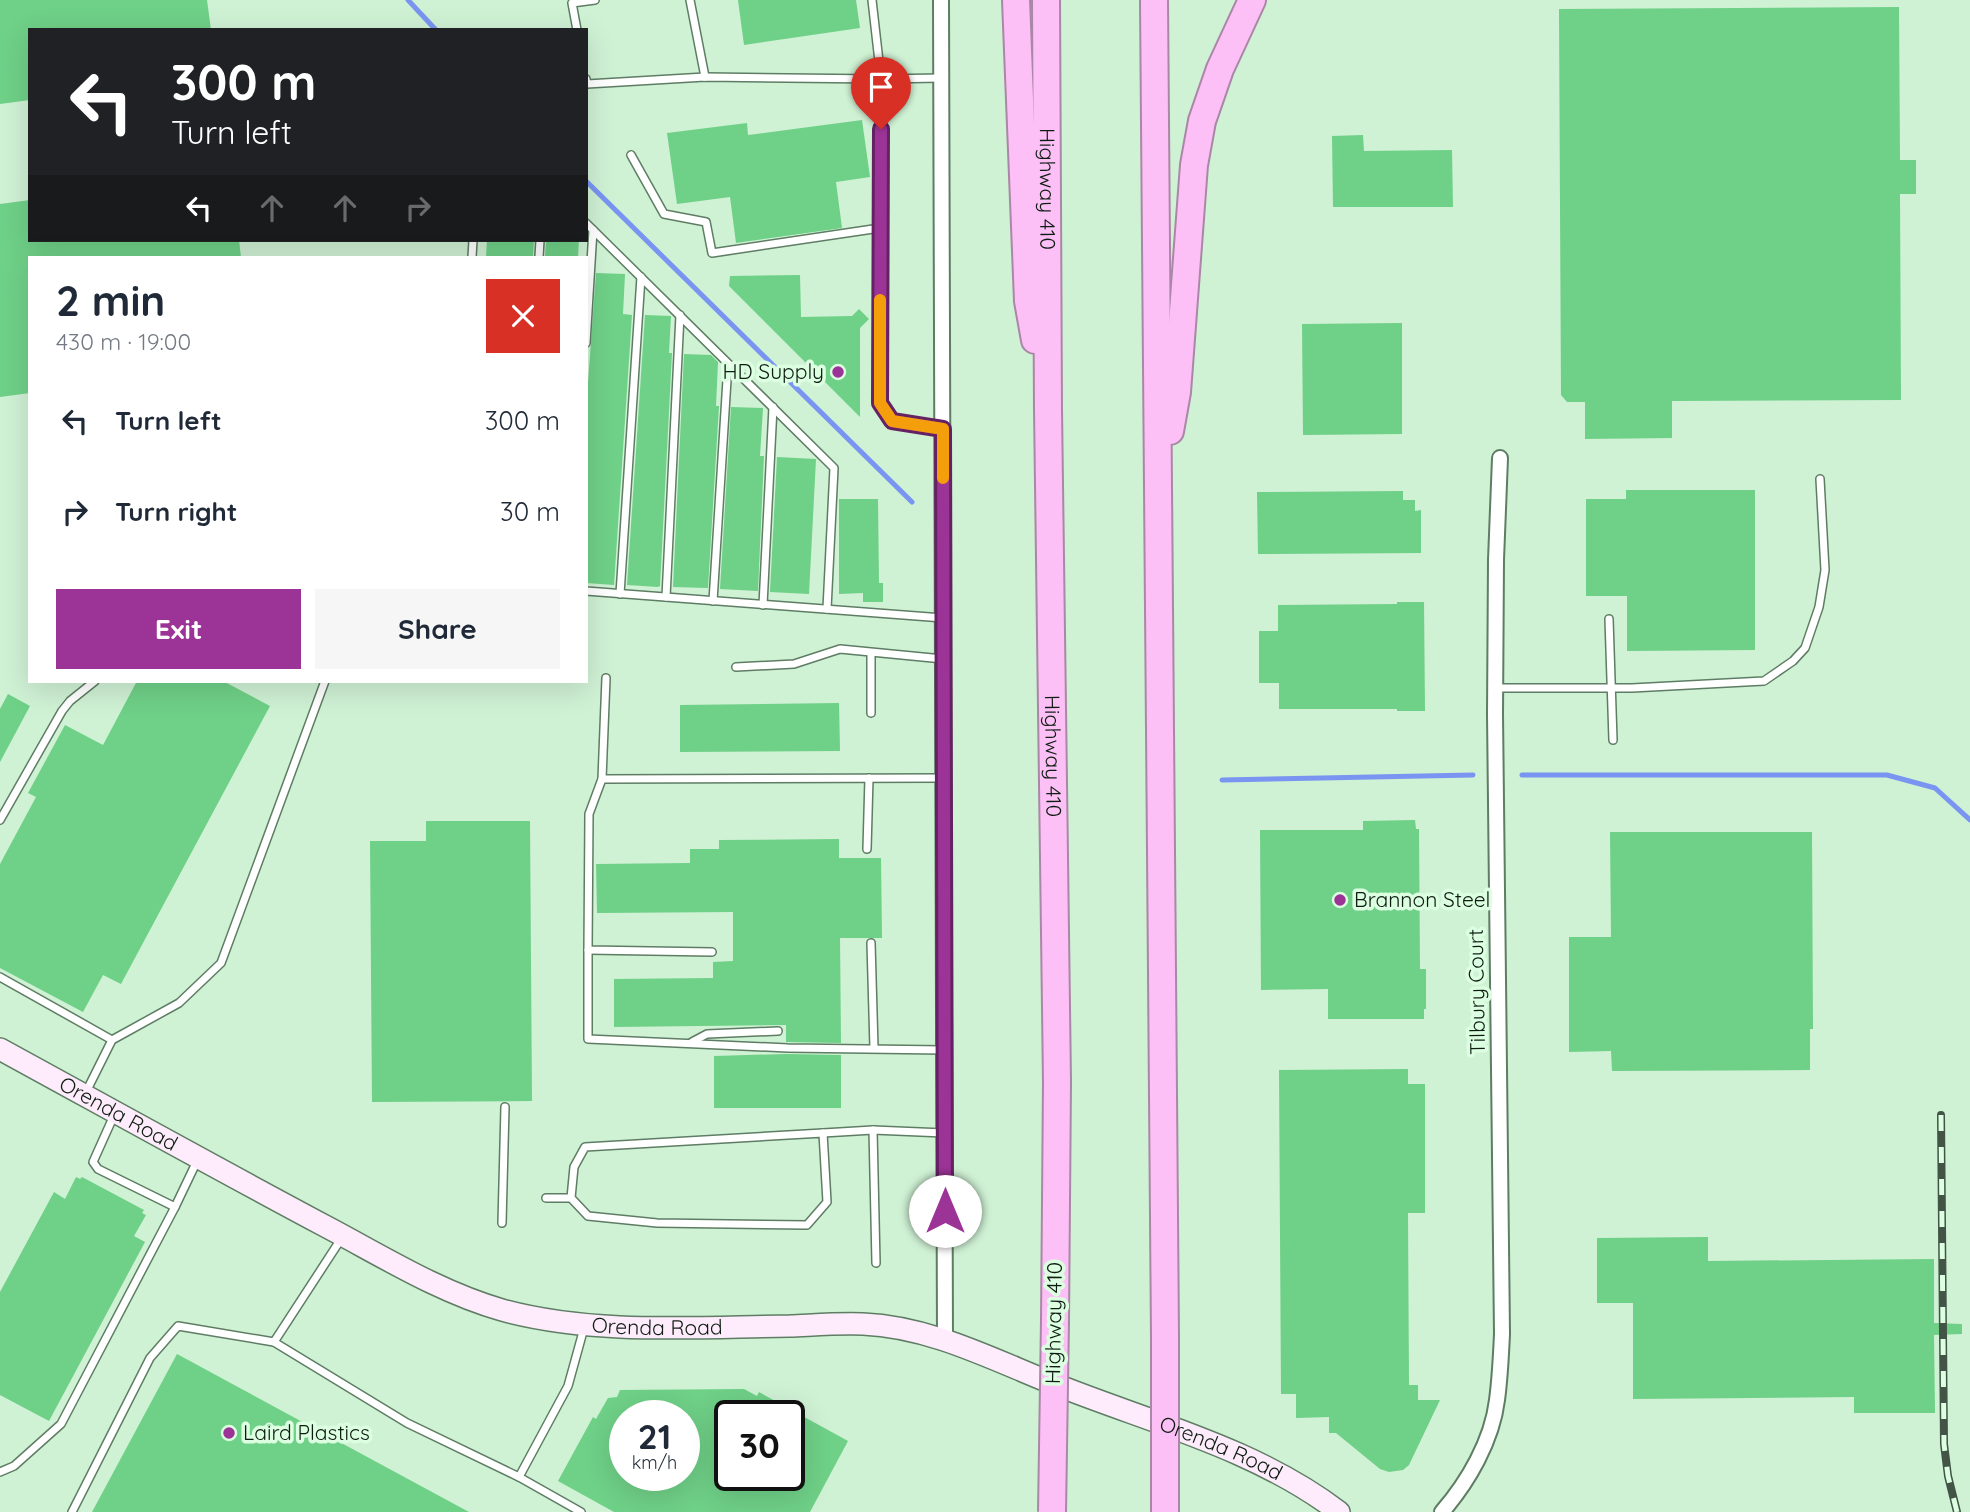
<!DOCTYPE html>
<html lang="en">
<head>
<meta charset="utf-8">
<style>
  body { margin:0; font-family:Quicksand,sans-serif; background:#f6f6f7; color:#1f2937; height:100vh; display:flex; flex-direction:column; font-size:26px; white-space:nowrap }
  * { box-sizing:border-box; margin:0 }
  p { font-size:23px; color:#747a83 }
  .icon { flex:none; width:38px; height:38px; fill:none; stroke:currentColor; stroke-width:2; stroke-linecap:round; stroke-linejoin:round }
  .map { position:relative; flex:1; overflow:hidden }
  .panel { position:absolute; left:28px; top:256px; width:560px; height:427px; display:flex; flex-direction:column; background:#fff; border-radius:0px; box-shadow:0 7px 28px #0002 }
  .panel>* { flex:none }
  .hud { position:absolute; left:28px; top:28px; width:560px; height:214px; border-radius:0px; box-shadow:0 7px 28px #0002; background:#202124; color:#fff; overflow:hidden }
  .speed { position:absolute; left:609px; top:1400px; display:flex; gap:14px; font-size:35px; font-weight:700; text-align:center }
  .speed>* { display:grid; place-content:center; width:91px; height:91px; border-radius:50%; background:#fff; box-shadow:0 7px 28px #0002; line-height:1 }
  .speed small { font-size:18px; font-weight:400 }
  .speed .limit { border:4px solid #111; border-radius:10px; background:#fff; color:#111 }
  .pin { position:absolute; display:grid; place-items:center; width:60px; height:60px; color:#fff; margin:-72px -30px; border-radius:50% 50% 50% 0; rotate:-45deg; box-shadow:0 0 7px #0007 }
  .pin .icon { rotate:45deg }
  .me { position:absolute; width:77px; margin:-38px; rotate:0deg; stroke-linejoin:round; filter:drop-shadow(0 0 5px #0008) }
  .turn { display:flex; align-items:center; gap:24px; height:147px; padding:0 28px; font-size:32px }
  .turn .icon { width:91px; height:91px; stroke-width:2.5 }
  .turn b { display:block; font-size:49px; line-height:60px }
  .lanes { display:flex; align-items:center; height:66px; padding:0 28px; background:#0003; justify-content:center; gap:35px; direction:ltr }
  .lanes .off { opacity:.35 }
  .round { display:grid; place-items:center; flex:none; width:74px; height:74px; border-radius:0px; background:#f6f6f7 }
  .head { display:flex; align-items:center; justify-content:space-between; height:119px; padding:0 28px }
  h1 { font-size:42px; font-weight:800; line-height:52px }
  .primary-button { display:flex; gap:14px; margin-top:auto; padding:14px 28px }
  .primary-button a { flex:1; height:80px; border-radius:0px; background:#9c3497; color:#fff; font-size:28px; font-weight:800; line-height:80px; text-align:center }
  .primary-button a+a { background:#f6f6f7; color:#1f2937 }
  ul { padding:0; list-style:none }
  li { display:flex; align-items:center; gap:21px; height:91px; padding:0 28px }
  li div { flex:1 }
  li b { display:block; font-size:26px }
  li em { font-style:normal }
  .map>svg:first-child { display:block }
</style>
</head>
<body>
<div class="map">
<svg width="1970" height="1512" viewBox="0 0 1970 1512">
  <rect width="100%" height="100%" fill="#cff1d4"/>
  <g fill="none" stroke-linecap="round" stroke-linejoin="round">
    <g stroke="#7995f1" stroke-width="5">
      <polyline points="408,0 436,30"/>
      <polyline points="586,181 912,502"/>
      <polyline points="1522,775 1887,775 1935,788 1970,820"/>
      <polyline points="1222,780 1473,775"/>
    </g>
  </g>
  <g fill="#6fd087" fill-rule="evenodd">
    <polygon points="0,0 207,0 211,30 30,30 30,100 0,104"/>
    <polygon points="738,0 856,0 860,28 744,45"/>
    <polygon points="1899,7 1900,160 1916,160 1916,194 1900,194 1901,400 1672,401 1672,438 1585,439 1585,402 1567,402 1561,395 1559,9"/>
    <polygon points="862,120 870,177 836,182 842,228 736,243 730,197 677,204 667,133 747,123 748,135"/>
    <polygon points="1363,135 1364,151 1452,150 1453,207 1333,207 1332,136"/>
    <polygon points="30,200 30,240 239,240 241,257 30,257 30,393 0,397 0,204"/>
    <polygon points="487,240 534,240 533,257 486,257"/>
    <polygon points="546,240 579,240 578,257 545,257"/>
    <polygon points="596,273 625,274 623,314 632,315 614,585 586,583 586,410"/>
    <polygon points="800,275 801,317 852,316 859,309 869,319 860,328 860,417 729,286 730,276"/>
    <polygon points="645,315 671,316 669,353 672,353 660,586 658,587 627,585"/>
    <polygon points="1402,323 1402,434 1303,435 1302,324"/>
    <polygon points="684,354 711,355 718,362 716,406 719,406 708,588 673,587"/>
    <polygon points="731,407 763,408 760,456 764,456 758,591 720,589"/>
    <polygon points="777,457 816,459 809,594 770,592"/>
    <polygon points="1626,490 1755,490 1755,650 1627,651 1627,596 1586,596 1586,499 1626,499"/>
    <polygon points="1403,491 1403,500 1415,500 1415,511 1421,510 1421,553 1258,554 1257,492"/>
    <polygon points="839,499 878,499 879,583 883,583 883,602 863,602 863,593 839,594"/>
    <polygon points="1397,602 1424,602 1425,711 1397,711 1397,709 1279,709 1279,683 1259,683 1259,631 1278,631 1278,605 1397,604"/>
    <polygon points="137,681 223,681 270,706 121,984 103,975 83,1012 0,968 0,864 36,797 28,793 65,725 103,745"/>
    <polygon points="8,694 30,706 0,762 0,709"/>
    <polygon points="839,703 840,751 680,752 680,705"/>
    <polygon points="1415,820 1416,829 1419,829 1420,969 1426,969 1426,1009 1424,1009 1424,1019 1328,1019 1328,989 1261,990 1260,830 1363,830 1363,821"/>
    <polygon points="426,821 530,821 532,1101 372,1102 370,841 426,841"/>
    <polygon points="1610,832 1812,832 1813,1029 1810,1029 1810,1070 1612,1071 1611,1051 1569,1052 1569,937 1611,937"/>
    <polygon points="839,839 839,858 881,858 882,938 840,938 841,1043 786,1042 786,1025 614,1027 614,979 713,978 713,962 733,961 733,912 597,913 596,864 690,863 690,849 719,849 719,840"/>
    <polygon points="786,1054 841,1055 841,1108 714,1108 714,1056"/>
    <polygon points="1408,1069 1408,1084 1425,1084 1425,1213 1408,1213 1409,1385 1418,1385 1418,1400 1440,1400 1409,1465 1403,1470 1389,1472 1380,1469 1336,1433 1329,1433 1329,1417 1296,1418 1296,1394 1281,1394 1279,1070"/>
    <polygon points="76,1177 80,1179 82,1177 144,1210 142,1213 146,1215 134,1236 145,1242 49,1421 0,1395 0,1292 54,1192 65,1199"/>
    <polygon points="1708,1237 1708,1261 1934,1259 1934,1323 1962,1324 1962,1334 1934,1335 1935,1413 1854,1413 1854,1397 1633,1399 1633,1303 1597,1303 1597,1238"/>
    <polygon points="177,1354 469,1512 92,1512"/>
    <path d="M744 1389 757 1396 759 1392 848 1441 810 1512H614L558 1481 593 1417 596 1419 608 1398 617 1397 620 1390ZM625 1416H684V1475H625ZM730 1416H789V1475H730Z"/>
  </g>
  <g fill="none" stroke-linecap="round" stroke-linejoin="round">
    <defs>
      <g id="lane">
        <polyline points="690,0 705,77"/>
        <polyline points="872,0 881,79 941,78"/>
        <polyline points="577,30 572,3 595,0"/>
        <polyline points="586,79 587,84 705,77 881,79 880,403 892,421 942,429"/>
        <polyline points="631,155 664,214 706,222 712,253 880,228"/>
        <polyline points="586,223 834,468 827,609"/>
        <polyline points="472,257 473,240"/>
        <polyline points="539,257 540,240"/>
        <polyline points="586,343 593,230"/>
        <polyline points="586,591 943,618"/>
        <polyline points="620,594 641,277"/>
        <polyline points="666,597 680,315"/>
        <polyline points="713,601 728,364"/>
        <polyline points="763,605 773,407"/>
        <polyline points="1609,619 1613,740"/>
        <polyline points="736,667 794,664 840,649 943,659"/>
        <polyline points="606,678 602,779 943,778"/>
        <polyline points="1495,688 1632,688 1764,681 1793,661 1805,648 1819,607 1825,570 1820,479"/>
        <polyline points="871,713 871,653"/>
        <polyline points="602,779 589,814 588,950 712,952"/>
        <polyline points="0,820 62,711 70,701 95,681"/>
        <polyline points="867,849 869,778"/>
        <polyline points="871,943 874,1048"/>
        <polyline points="588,950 588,1039 788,1048 944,1050"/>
        <polyline points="0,977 112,1040 85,1094"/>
        <polyline points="112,1040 179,1003 221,963 325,681"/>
        <polyline points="692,1042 707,1034 778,1031"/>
        <polyline points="115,1113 93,1162 98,1169 175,1207 197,1161"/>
        <polyline points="873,1130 876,1263"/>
        <polyline points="823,1133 873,1130 944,1133"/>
        <polyline points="546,1198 571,1198 588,1216 657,1223 807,1225 827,1202 823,1133 585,1147 574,1167 571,1198"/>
        <polyline points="502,1223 505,1107"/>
        <polyline points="274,1342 407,1423 519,1477"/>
        <polyline points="0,1472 14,1466 61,1424 175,1207"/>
        <polyline points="72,1512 150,1358 178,1326 274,1342 341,1239"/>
        <polyline points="581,1512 519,1477 568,1386 584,1328"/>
      </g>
      <g id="street">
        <polyline points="941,0 945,1340"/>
        <path d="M1442 1512C1468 1482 1492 1441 1497 1400 1500 1378 1501 1356 1502 1334L1495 714 1496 560 1500 458"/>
      </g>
      <g id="secondary">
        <path id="s1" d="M0 1049C108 1108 216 1168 325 1226 382 1256 439 1292 502 1310 594 1335 695 1327 790 1326 814 1325 839 1323 863 1324 934 1327 997 1362 1062 1387 1156 1424 1258 1450 1339 1512"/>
      </g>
      <g id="highway">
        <polyline points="1016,0 1028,301 1035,340"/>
        <path id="s2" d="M1046 0 1048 409 1057 1082 1055 1321"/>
        <polyline points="1154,0 1165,1337"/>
        <polyline points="1170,431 1177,392 1194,165 1202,121 1220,69 1252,0"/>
      </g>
    </defs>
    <use href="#lane" stroke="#5e7d64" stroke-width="10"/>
    <use href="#street" stroke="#5e7d64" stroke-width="18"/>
    <use href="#secondary" stroke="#5e7d64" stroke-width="24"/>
    <use href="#highway" stroke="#aa87a6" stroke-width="30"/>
    <use href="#lane" stroke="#fff" stroke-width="7"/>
    <use href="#street" stroke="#fff" stroke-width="14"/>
    <use href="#secondary" stroke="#feecfc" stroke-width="21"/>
    <use href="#highway" stroke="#fdc0f6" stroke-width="26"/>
    <defs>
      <polyline id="rail" points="1941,1115 1944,1444 1948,1476 1957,1512"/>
    </defs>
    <use href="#rail" stroke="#415445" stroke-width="8"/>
    <use href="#rail" stroke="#dcfee1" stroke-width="5" stroke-dasharray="16" stroke-linecap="butt"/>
    <defs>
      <g id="highway-bridge">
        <polyline points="1165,1337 1165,1512"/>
        <polyline points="1052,1512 1055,1321"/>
      </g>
    </defs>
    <use href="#highway-bridge" stroke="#aa87a6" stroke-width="30" stroke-linecap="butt"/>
    <use href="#highway-bridge" stroke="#fdc0f6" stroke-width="26"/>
  </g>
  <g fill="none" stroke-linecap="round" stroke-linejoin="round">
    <defs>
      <polyline id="route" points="881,129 880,403 892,421 943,429 945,1211"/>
    </defs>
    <use href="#route" stroke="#652262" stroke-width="18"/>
    <use href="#route" stroke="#9c3497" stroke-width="12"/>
    <polyline stroke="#f59e0b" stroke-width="12" points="880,300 880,403 892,421 943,429 943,478"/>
  </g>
  <g fill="#9c3497" stroke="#dcfee1" stroke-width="2.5">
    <circle cx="838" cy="372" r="7"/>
    <circle cx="1340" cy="900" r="7"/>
    <circle cx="229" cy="1433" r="7"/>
  </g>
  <g text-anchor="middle" stroke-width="7" stroke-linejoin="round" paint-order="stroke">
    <g font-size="21" fill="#0f1c12" stroke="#dcfee1">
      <text dy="7" stroke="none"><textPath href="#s2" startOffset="189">Highway 410</textPath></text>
      <text dy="7" stroke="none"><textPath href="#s2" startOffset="756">Highway 410</textPath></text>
      <text transform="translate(1477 992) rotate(-91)" y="7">Tilbury Court</text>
      <text dy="7" stroke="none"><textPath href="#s1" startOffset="135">Orenda Road</textPath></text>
      <text transform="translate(1054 1323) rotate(-89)" y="7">Highway 410</text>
      <text dy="7" stroke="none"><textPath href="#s1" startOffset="723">Orenda Road</textPath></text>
      <text dy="7" stroke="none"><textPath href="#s1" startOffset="1309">Orenda Road</textPath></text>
    </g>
    <g font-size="21" fill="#0f1c12" stroke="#dcfee1" text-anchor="start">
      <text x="824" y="379" text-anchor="end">HD Supply</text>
      <text x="1354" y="907">Brannon Steel</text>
      <text x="243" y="1440">Laird Plastics</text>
    </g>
  </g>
</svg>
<div class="speed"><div>21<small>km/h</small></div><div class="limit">30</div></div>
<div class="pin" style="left:881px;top:129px;background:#d93025"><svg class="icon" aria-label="arrive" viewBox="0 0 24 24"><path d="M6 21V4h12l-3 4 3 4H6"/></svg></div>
<svg class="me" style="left:945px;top:1211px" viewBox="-20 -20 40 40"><circle r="19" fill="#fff"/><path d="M0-13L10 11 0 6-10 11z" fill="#9c3497"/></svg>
<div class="hud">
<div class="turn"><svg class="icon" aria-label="left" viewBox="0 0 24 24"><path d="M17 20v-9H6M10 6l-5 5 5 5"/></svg><div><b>300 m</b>Turn left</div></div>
<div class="lanes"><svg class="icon" aria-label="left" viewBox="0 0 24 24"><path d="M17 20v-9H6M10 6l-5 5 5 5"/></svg><svg class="icon off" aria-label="ahead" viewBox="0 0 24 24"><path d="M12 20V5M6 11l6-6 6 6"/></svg><svg class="icon off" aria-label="ahead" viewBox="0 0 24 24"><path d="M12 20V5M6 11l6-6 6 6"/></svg><svg class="icon off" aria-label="right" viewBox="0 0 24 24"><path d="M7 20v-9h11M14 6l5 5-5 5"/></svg></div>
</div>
<section class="panel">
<div class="head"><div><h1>2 min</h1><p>430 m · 19:00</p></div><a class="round" style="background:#d93025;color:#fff"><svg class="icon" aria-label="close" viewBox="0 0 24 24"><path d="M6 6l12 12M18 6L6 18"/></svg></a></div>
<ul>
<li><svg class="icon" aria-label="left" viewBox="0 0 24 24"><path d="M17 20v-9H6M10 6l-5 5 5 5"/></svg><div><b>Turn left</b></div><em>300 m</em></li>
<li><svg class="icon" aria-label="right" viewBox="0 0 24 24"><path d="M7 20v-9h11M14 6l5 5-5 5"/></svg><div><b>Turn right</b></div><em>30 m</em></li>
</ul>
<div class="primary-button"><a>Exit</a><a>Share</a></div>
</section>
</div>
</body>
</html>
